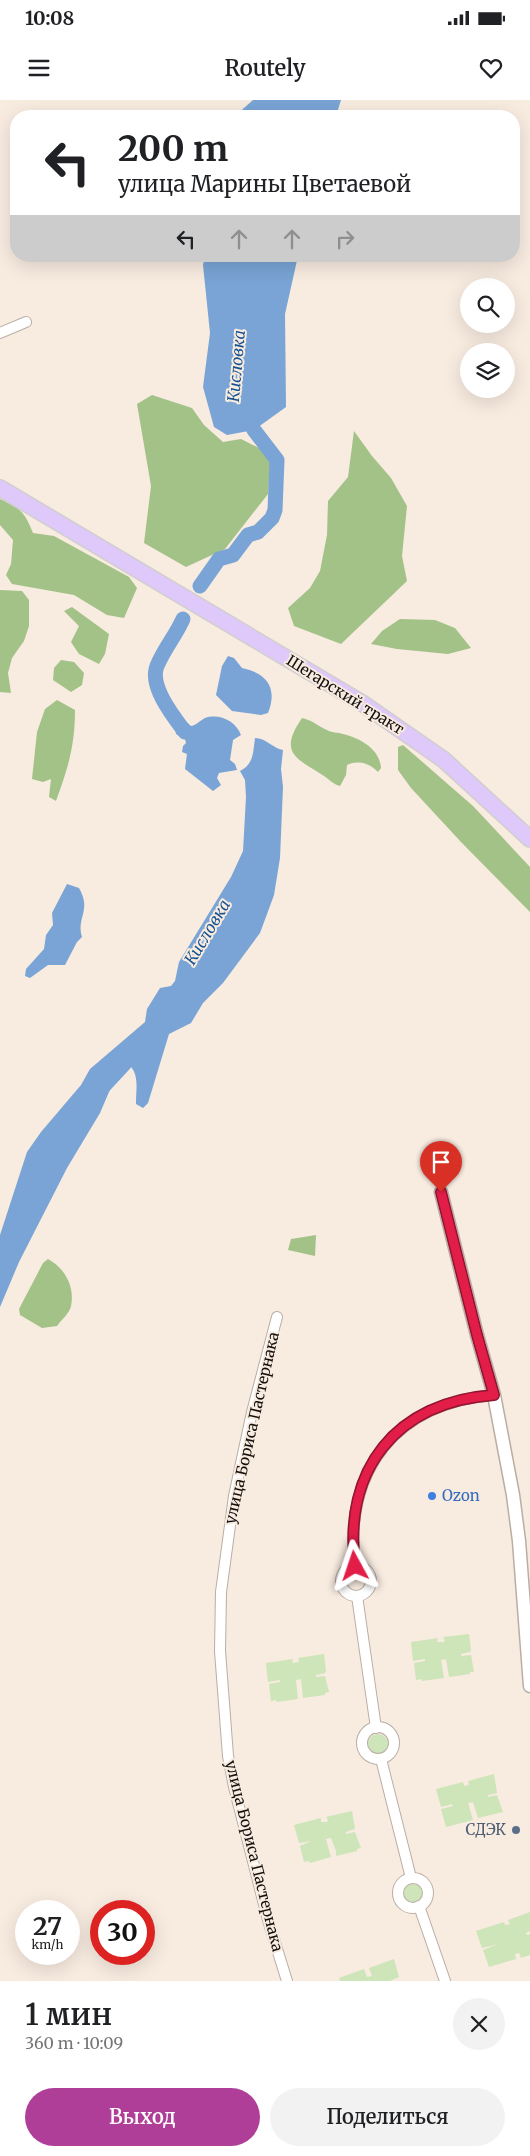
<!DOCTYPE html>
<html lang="ru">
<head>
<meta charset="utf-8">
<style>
  body { margin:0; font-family:Merriweather,serif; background:#f2f2f2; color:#202124; height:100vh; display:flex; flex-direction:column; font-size:19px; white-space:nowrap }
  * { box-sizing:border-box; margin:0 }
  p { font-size:16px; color:#757577 }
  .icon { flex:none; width:28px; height:28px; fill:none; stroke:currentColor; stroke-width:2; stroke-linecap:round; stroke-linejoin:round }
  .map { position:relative; height:1881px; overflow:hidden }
  .sheet { display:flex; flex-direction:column; background:#fff; flex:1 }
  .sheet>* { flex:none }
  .guide { position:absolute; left:10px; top:10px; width:510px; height:152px; border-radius:20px; box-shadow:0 5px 20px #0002; background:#fff; color:#202124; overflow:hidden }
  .tools { position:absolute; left:460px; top:178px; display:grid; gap:10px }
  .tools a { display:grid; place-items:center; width:55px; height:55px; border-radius:50%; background:#fff; box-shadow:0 5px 20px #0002; font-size:25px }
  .speed { position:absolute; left:15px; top:1800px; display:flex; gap:10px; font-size:25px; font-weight:700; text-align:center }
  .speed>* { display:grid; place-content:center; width:65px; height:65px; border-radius:50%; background:#fff; box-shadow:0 5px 20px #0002; line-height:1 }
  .speed small { font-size:12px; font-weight:400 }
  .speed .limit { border:8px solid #d22; background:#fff; color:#111 }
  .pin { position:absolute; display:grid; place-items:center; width:42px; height:42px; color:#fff; margin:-51px -21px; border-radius:50% 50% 50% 0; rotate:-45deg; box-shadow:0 0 5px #0007 }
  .pin .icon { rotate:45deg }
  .me { position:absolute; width:55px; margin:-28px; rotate:355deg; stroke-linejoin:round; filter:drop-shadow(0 0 4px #0008) }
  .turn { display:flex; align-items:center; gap:18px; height:105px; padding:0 25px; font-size:22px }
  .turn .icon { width:65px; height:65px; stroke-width:2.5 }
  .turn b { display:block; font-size:35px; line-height:42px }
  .lanes { display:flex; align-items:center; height:48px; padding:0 25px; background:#0003; justify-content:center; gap:25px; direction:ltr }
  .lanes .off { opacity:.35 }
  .round { display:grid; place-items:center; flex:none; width:52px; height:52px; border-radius:26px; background:#f2f2f2 }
  .head { display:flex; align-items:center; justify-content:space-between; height:85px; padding:0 25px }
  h1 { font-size:30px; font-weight:600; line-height:38px }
  .cta { display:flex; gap:10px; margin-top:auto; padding:10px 25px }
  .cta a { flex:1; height:58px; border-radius:30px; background:#af3e99; color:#fff; font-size:20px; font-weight:600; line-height:58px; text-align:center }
  .cta a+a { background:#f2f2f2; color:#202124 }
  .status { display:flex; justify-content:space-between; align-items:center; height:35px; padding:0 25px; background:#fff; direction:ltr }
  .status svg { height:14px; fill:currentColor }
  header { display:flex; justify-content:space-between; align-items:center; height:65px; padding:0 25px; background:#fff; font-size:22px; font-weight:600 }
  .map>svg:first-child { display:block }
</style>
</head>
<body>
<div class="status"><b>10:08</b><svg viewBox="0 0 49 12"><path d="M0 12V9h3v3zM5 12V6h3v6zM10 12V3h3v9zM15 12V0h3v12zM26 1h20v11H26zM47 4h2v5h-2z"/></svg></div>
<header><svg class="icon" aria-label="menu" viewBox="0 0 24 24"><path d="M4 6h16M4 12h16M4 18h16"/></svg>Routely<svg class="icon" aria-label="heart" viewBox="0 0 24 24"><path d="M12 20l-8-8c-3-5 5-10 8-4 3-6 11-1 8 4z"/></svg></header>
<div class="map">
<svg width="530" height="1881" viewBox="0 0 530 1881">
  <rect width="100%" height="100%" fill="#f8ebe0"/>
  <g fill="#cde5b8">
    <polygon points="469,1534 471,1550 470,1552 461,1554 461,1556 471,1555 474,1572 470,1572 470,1574 449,1577 446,1559 441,1560 444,1578 422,1581 421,1579 416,1580 414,1563 425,1561 425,1559 413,1561 411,1542 438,1538 437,1542 443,1542 445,1541 443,1537"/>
    <polygon points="324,1554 326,1571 325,1573 316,1575 316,1577 325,1576 329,1592 325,1593 325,1595 303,1598 301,1579 296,1580 298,1599 277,1602 276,1600 271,1601 269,1584 280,1582 280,1580 268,1582 266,1563 293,1559 292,1563 299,1562 298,1558"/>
    <circle cx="378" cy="1644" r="10"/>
    <polygon points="494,1674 497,1693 488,1695 488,1697 497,1695 503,1712 478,1718 473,1702 468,1703 473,1720 446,1727 441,1709 453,1706 452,1704 441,1707 436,1689 463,1682 464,1686 469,1685 468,1681"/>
    <polygon points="352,1711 355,1729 346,1732 346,1734 355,1732 361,1748 357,1749 357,1751 336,1756 336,1751 331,1738 326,1739 331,1757 310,1763 309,1761 304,1762 300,1746 311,1741 299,1743 294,1725 321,1718 321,1722 327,1722 328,1720 326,1717"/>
    <circle cx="413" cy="1794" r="10"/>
    <polygon points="530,1812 530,1831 526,1833 527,1835 530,1834 530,1855 521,1858 519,1853 515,1854 516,1859 489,1867 483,1850 498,1844 482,1848 476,1831 504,1822 505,1825 510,1824 508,1820"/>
    <polygon points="394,1859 399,1877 390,1881 340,1881 339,1878 364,1869 367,1877 372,1876 369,1868"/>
  </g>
  <g fill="#a3c288">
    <polygon points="152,295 192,308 204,325 223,342 241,339 271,354 268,394 225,449 186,467 144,443 151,386 137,304"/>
    <polygon points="354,331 372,356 391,378 407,406 402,456 407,481 341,544 294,526 288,508 310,488 320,471 327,435 328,401 348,377"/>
    <path d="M0 399C21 409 24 411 33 433L54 436 129 477 137 488 124 518 107 515 74 495 12 484 6 475 11 464 13 440 0 425Z"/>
    <polygon points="0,490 22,491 29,500 29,526 24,541 12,558 8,573 11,593 0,592"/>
    <polygon points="72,507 109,534 105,554 99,564 79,554 71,542 79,526 64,511"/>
    <polygon points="400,519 435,520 455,528 471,548 448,554 397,549 371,544 382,531"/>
    <polygon points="61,560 74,562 84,573 82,585 71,592 53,580 54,568"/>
    <path d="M57 600 75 610C75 646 68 668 56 701L49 697 51 679 43 682 32 679 37 632 45 609Z"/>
    <path d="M302 618C312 620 318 626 327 630 331 633 338 632 343 634 360 638 380 649 381 668L378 672C369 663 359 660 347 665L346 675 340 686C333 684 330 680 324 676 296 658 278 653 302 618Z"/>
    <polygon points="403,645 473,706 530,767 530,812 461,742 411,688 398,670 398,647"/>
    <polygon points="316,1135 315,1156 288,1150 291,1139"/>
    <path d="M48 1159C65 1168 75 1187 71 1206 70 1213 61 1220 57 1226L42 1228 20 1215 19 1209 43 1163Z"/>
  </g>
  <g fill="#79a4d5">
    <polygon points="253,0 341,0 336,16 235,16"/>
    <polygon points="205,156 298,156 285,214 286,307 254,330 227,335 214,327 203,287 210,233 203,165"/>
    <path d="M228 556 234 558 242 568C267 573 278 588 268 613L261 615 232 611 216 595 222 566Z"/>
    <path d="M174 616 181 617 191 626C197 625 199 621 205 618 219 613 236 621 241 635L233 640 230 660 235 664 237 670 219 673 217 678 221 685 213 691 185 669 187 654 182 652 183 646 186 643 185 639 176 634Z"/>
    <path d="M255 638C266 638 272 648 283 650L281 669 283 687 280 758 274 795 260 833 223 883 203 903 191 923 169 934 148 1003 143 1008 136 1004C136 983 141 971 121 958L117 964 112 985 100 1013 67 1068 19 1162 0 1207V1135L27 1052 41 1032 81 985 90 969 145 922 147 909 160 888 171 886 175 881 179 862 231 777 243 751 246 697 245 680 240 671C254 664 253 652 255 638Z"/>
    <path d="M67 784 79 788C92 811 76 817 82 837L77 842 65 865H48L30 878 25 876 26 869 44 849 46 835 53 825 52 813Z"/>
  </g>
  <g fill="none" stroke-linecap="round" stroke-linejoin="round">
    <g stroke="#79a4d5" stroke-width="15">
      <polyline points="200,486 219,459 233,455 248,435 258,432 272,418 275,410 277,360 254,330 249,320 248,311"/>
      <path d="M183 519C176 535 164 549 157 566 149 586 173 616 185 632"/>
      <polyline points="101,989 140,947"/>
    </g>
    <defs>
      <g id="minor">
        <polyline points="0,233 26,222"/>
        <polyline points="277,1217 252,1312 234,1396 221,1492 220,1551 228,1656 234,1687 268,1820 287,1881"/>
        <path d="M355 1466C343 1370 397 1302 494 1295"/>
        <circle cx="356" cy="1481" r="15"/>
        <polyline points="357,1496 376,1628"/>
        <circle cx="378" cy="1643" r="16"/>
        <polyline points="381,1659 411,1778"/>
        <circle cx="413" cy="1793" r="15"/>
        <polyline points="419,1806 445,1881"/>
      </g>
      <polyline id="tertiary" points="441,1092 477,1235 494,1295 513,1395 519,1441 530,1586"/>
      <polyline id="primary" points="0,388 362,603 444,660 530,739"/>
    </defs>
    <use href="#minor" stroke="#baaea4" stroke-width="12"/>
    <use href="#tertiary" stroke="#baaea4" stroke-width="15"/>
    <use href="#primary" stroke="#d0cfce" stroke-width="18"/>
    <use href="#minor" stroke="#fff" stroke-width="10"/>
    <use href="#tertiary" stroke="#fff" stroke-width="12"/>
    <use href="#primary" stroke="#dfc8fa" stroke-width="15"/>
  </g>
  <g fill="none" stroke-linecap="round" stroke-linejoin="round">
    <defs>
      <path id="route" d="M355 1466C343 1369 396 1302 494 1295L477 1235 441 1092"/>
    </defs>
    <use href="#route" stroke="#92132f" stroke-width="12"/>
    <use href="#route" stroke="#e11d48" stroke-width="9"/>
  </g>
  <circle fill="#3f7fe0" stroke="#f8ebe0" stroke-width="2" cx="432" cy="1396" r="5"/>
  <circle fill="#5c6f8a" stroke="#f8ebe0" stroke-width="2" cx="516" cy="1730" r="5"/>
  <g text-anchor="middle" stroke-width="4" stroke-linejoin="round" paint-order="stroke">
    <g font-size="15" fill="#130f0c" stroke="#f8ebe0">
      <text transform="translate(345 595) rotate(32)" y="5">Шегарский тракт</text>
      <text transform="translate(252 1328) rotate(-77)" y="5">улица Бориса Пастернака</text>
      <text transform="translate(254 1756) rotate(76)" y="5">улица Бориса Пастернака</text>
    </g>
    <g font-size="15" fill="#366cbe" stroke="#f8ebe0" text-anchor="start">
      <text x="442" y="1401">Ozon</text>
    </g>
    <g font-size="15" fill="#4e5e75" stroke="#f8ebe0" text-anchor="end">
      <text x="506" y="1735">СДЭК</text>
    </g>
    <g font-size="16" font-style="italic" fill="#165390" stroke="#f8ebe0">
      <text transform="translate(236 266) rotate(-85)" y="6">Кисловка</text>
      <text transform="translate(207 832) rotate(-59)" y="6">Кисловка</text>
    </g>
  </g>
</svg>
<div class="tools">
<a><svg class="icon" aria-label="search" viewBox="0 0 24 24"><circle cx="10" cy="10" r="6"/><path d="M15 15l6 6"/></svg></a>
<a><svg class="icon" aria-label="layers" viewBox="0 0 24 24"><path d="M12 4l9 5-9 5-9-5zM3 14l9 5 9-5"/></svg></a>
</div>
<div class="speed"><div>27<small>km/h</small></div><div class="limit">30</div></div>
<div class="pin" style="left:441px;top:1092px;background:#d93025"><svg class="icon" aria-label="arrive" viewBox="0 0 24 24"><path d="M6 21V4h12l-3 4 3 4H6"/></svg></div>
<svg class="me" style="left:355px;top:1466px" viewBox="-20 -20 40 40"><path d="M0-17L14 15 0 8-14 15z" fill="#e11d48" stroke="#fff" stroke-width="4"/></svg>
<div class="guide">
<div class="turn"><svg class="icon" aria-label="left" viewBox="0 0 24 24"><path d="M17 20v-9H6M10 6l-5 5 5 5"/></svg><div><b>200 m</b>улица Марины Цветаевой</div></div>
<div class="lanes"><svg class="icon" aria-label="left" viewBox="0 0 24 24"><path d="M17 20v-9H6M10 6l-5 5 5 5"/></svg><svg class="icon off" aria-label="ahead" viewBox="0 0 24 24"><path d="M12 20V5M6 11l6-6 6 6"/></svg><svg class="icon off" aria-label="ahead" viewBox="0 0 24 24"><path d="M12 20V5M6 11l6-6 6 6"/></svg><svg class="icon off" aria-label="right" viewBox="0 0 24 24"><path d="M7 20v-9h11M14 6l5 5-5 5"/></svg></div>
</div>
</div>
<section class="sheet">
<div class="head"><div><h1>1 мин</h1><p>360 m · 10:09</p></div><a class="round"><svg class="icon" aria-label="close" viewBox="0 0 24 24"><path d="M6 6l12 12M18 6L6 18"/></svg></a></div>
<div class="cta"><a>Выход</a><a>Поделиться</a></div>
</section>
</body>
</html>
